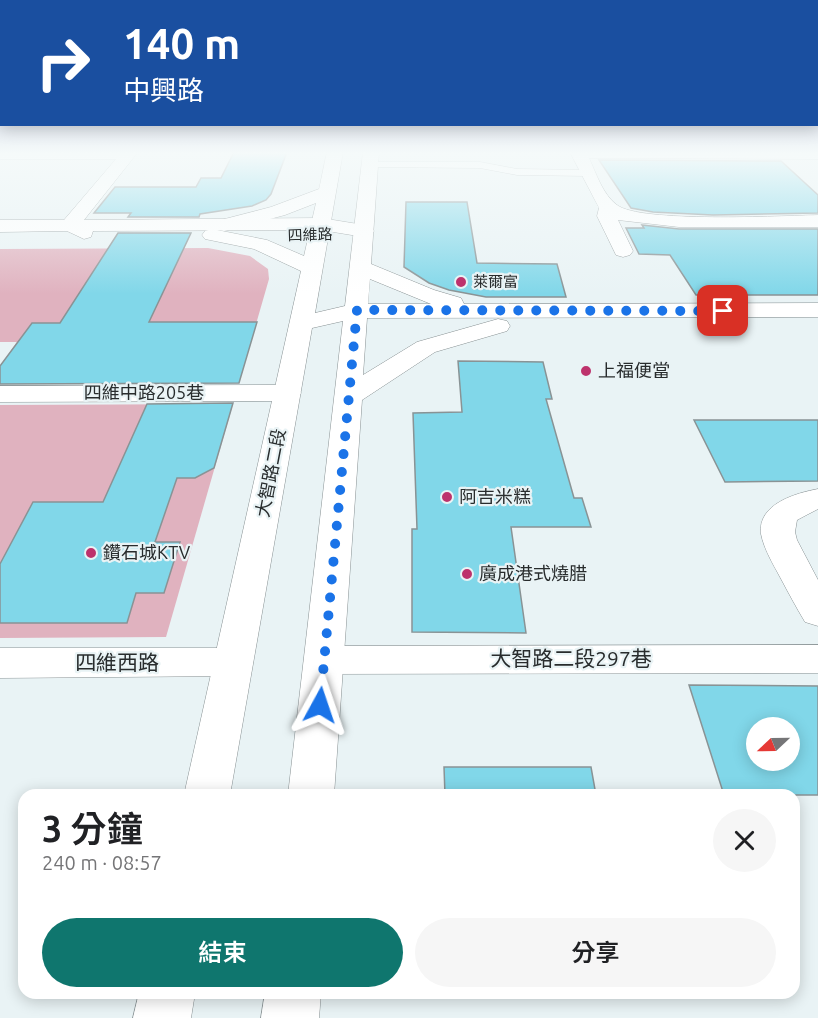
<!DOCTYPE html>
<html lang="zh-TW">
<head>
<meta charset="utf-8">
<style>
  body { margin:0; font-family:Ubuntu,"Noto Sans TC",sans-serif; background:#f6f6f6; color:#202124; height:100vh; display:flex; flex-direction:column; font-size:22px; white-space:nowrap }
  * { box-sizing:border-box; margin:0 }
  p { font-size:20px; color:#757577 }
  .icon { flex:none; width:33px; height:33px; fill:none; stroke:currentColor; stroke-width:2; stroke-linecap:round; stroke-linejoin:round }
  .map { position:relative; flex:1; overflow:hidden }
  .details { position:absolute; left:18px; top:789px; width:782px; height:210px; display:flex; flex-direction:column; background:#fff; border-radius:18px; box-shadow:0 3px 15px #0003 }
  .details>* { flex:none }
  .top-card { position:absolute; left:0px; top:0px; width:819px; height:126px; box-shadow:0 3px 15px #0003; background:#1a4fa0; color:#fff; overflow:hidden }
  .needle { width:39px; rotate:248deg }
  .fabs { position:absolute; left:746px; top:717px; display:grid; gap:12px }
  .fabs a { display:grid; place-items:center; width:54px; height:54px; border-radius:50%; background:#fff; box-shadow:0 3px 15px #0003; font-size:30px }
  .pin { position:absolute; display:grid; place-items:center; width:51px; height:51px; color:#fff; margin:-26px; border-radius:12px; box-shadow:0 3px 9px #0006 }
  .me { position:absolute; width:66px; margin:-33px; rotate:5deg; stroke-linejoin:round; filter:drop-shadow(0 0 4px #0008) }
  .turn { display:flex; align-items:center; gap:21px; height:126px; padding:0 24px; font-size:27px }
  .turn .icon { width:78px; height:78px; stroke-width:2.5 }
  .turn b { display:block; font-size:42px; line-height:51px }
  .round { display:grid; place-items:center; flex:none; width:63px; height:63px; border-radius:32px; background:#f6f6f6 }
  .summary { display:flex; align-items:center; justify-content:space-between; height:102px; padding:0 24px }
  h1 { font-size:36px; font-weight:600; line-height:45px }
  .action { display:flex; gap:12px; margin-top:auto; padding:12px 24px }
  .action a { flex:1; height:69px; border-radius:36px; background:#0f766e; color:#fff; font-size:24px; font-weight:600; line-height:69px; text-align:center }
  .action a+a { background:#f6f6f6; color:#202124 }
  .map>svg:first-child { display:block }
</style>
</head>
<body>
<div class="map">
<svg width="818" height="1018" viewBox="0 0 818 1018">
  <rect width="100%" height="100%" fill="#e9f3f5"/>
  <g fill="#e0b2bf">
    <polygon points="208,248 250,256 268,269 269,279 239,383 0,384 0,366 17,342 0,342 0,249"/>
    <polygon points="233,404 166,637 0,638 0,405"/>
  </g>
  <g fill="#81d7e9" stroke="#899395" stroke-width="1.5" fill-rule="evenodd">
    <polygon points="234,152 287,152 271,194 266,200 252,206 200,214 199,217 128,217 131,213 94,213 115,187 196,187 201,178 221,178"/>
    <polygon points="599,160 781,161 818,195 818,213 713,215 653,212 631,208"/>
    <polygon points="406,202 467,202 477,263 557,264 566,297 486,297 449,290 429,283 404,267"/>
    <polygon points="642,225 679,229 818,229 818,295 696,295 670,255 639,254 626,228 644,228"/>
    <polygon points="118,233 191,233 149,322 257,322 239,383 0,384 0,366 32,323 60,323"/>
    <polygon points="458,361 543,362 552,399 546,399 574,498 582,498 591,527 511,527 526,633 412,632 412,529 417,529 413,413 462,412"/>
    <polygon points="233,403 214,468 195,478 177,478 155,542 180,542 164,593 136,593 127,623 0,623 0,564 33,502 103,502 147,404"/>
    <polygon points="694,420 818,420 818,481 725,482"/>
    <path d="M689 685 818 686V795H724ZM756 728H789V760H756Z"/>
    <polygon points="444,767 591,767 596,795 445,795"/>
  </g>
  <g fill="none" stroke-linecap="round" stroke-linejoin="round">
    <defs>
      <polygon id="service" points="370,162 480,162 517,169 589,170 594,173 589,176 517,175 480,168 367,167 367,163"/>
      <g id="minor">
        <polygon points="0,152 138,152 84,220 321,218 364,225 371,227 374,231 371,235 364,237 321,230 93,231 91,237 84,239 67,231 0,232 0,220 64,220 116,159 0,159"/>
        <path d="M570 152H818V159L589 158C596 173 603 195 617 205 640 223 782 216 818 215V227H679L618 220 633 251 630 255 623 257 616 255 597 216 599 208Z"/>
        <polygon points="287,385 297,387 301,393 297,399 287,401 0,402 0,386"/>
        <polygon points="818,645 818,673 324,674 310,670 304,660 310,650 324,646"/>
        <polygon points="0,648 233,648 247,652 253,662 247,672 233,676 0,678"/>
      </g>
      <g id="tertiary">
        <path d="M327 152H343L315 313 345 306 363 152H379L371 264 434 290 461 298 464 304 818 303V317L367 318 363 375 417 342 498 319 507 321 510 326 507 331 435 352 362 400 334 795H288L343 321 312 328 230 795H184L301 271 254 249 205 239 202 235 205 231 212 229 267 240 304 256 316 203 285 215 224 231 217 229 214 225 217 221 271 207 319 189ZM370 279 431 304H368Z"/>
        <path d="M818 489V509L797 520 795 532 797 540 818 580V626L805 622C796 607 788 592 780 577 773 564 764 549 761 534 757 504 796 493 818 489Z"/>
        <polygon points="139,993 195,993 191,1018 133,1018"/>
        <polygon points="265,993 321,993 319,1018 261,1018"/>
      </g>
    </defs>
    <use href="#service" stroke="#889193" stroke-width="1"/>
    <use href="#minor" stroke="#889193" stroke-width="1"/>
    <use href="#tertiary" stroke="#889193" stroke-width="1"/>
    <use href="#service" fill="#fff" fill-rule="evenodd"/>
    <use href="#minor" fill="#fff" fill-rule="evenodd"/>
    <use href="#tertiary" fill="#fff" fill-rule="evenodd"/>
  </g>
  <linearGradient id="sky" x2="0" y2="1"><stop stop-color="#9ba2c9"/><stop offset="0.52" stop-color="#f5fafa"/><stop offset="1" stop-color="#f5fafa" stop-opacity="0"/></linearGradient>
  <rect width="818" height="294" fill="url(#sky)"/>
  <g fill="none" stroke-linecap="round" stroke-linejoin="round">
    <polyline stroke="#1a73e8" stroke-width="10" stroke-dasharray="0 18" points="320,705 357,310 723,311"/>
  </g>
  <g fill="#bd326c" stroke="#e9f3f5" stroke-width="2">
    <circle cx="461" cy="282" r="6"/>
    <circle cx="586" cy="371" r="6"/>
    <circle cx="447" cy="497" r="6"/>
    <circle cx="91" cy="553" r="6"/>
    <circle cx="467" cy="574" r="6"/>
  </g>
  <g text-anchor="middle" stroke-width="4.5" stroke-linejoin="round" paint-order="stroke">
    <g font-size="15" fill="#282c2d" stroke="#e9f3f5">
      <text transform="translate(310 235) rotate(-2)" y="5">四維路</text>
    </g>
    <g font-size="15" fill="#282c2d" stroke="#e9f3f5" text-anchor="start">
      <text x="473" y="287">萊爾富</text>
    </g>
    <g font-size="18" fill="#282c2d" stroke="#e9f3f5" text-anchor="start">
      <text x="598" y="377">上福便當</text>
      <text x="459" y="503">阿吉米糕</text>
      <text x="103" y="559">鑽石城KTV</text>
      <text x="479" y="580">廣成港式燒腊</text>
    </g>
    <g font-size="18" fill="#282c2d" stroke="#e9f3f5">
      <text x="144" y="399">四維中路205巷</text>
      <text transform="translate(271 473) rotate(-79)" y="6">大智路二段</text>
    </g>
    <g font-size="21" fill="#282c2d" stroke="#e9f3f5">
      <text x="571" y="666">大智路二段297巷</text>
      <text x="117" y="670">四維西路</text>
    </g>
  </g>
</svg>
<div class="fabs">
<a><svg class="needle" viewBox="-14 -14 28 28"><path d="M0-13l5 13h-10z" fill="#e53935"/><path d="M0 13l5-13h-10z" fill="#757577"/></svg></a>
</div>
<div class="pin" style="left:723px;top:311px;background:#d93025"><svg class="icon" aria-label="arrive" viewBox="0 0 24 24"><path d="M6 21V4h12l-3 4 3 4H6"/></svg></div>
<svg class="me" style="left:320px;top:705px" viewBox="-20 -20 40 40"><path d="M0-17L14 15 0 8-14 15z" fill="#1a73e8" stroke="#fff" stroke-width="4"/></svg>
<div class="top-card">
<div class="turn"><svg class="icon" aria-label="right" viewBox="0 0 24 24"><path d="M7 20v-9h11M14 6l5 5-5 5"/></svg><div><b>140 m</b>中興路</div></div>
</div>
<section class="details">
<div class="summary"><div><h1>3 分鐘</h1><p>240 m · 08:57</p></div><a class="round"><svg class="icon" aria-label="close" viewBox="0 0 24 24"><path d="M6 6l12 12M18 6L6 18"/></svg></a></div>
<div class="action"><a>結束</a><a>分享</a></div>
</section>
</div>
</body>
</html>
